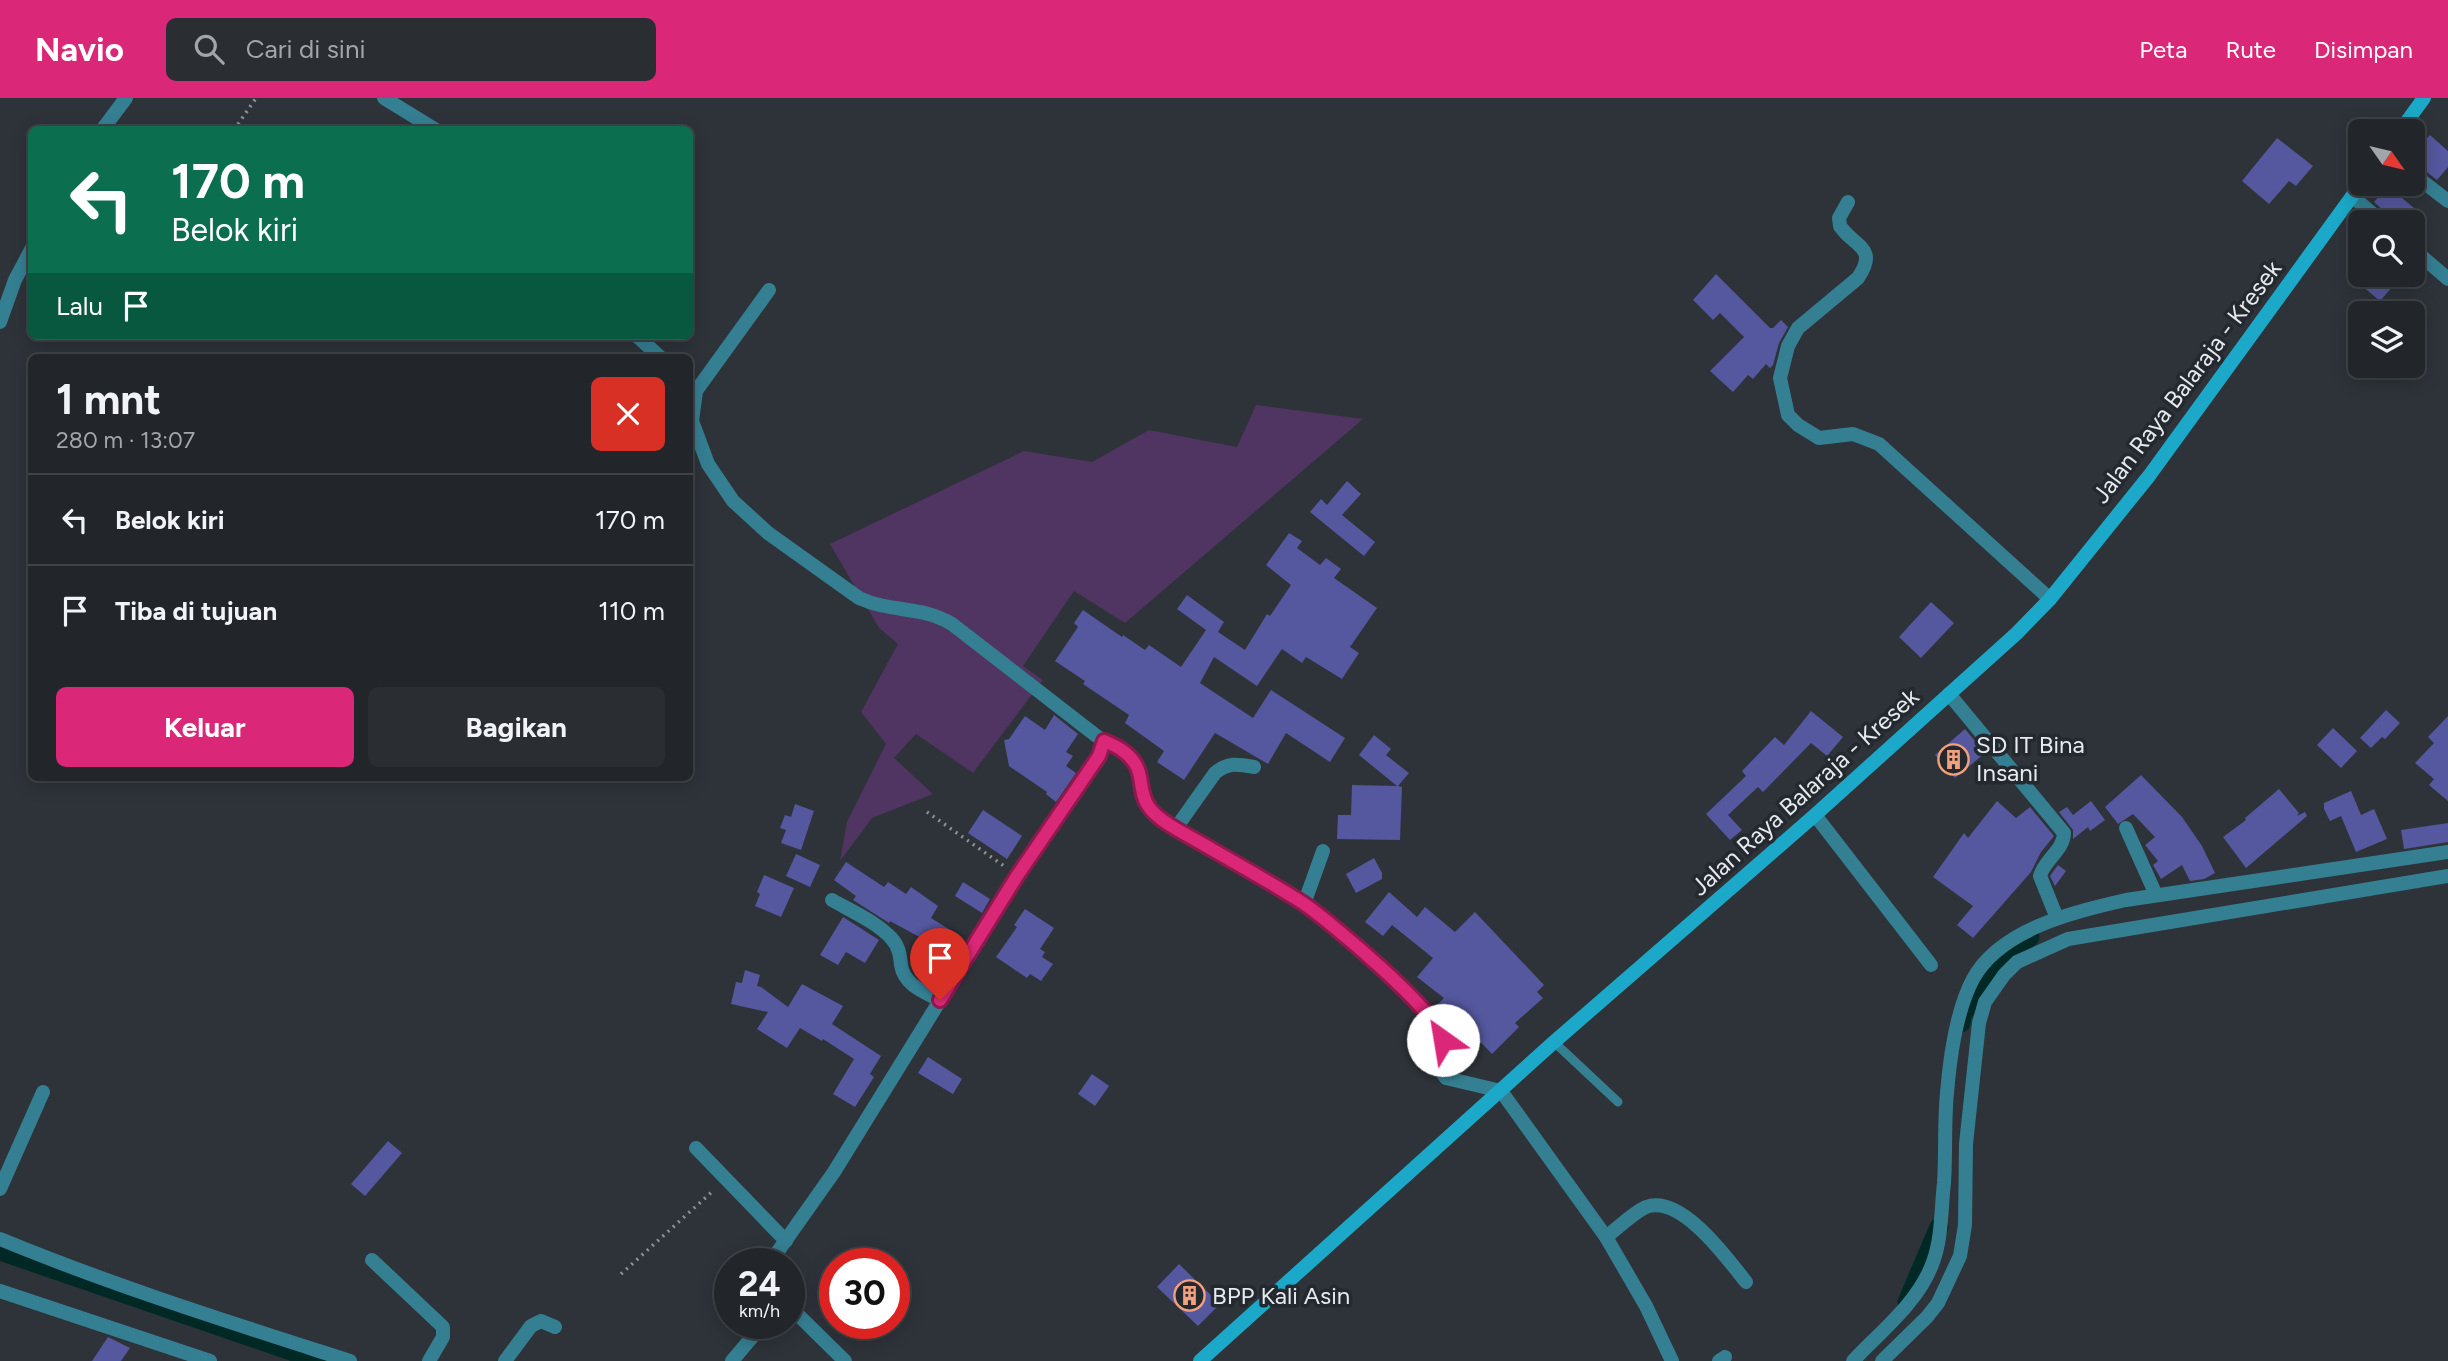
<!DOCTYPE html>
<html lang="id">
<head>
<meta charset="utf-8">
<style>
  body { margin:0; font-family:Figtree,sans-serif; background:#2a2e33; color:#f1f3f6; height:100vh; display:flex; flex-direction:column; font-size:26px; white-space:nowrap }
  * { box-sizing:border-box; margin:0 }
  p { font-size:23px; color:#a2a5a9 }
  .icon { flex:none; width:38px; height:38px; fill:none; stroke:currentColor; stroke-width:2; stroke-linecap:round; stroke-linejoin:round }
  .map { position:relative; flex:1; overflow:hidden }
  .side { position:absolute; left:28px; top:256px; width:665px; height:427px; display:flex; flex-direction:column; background:#22262b; border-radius:10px; box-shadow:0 4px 18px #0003,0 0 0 2px #3f4347 }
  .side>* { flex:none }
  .hud { position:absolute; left:28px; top:28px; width:665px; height:214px; border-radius:10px; box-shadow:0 4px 18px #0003,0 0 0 2px #3f4347; background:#0b6e4f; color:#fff; overflow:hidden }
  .needle { width:46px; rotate:124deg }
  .buttons { position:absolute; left:2348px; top:21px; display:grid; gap:14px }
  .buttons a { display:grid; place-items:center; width:77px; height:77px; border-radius:10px; background:#22262b; box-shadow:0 4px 18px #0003,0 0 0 2px #3f4347; font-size:35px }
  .speed { position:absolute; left:714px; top:1150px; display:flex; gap:14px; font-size:35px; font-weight:700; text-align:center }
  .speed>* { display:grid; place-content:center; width:91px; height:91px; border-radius:50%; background:#22262b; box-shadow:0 4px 18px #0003,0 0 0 2px #3f4347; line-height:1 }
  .speed small { font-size:18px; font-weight:400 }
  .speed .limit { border:10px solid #d22; background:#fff; color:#111 }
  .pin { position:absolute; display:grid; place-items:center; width:60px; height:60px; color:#fff; margin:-72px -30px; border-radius:50% 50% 50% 0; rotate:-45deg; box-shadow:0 0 7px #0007 }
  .pin .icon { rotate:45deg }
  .me { position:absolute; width:77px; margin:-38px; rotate:328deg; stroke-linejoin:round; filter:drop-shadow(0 0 5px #0008) }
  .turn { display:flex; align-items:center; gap:24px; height:147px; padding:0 28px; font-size:32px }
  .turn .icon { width:91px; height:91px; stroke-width:2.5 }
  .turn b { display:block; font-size:49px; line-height:60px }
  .then { display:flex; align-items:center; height:66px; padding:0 28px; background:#0003; gap:14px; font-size:26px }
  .round { display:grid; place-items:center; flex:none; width:74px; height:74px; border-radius:10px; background:#2a2e33 }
  .summary { display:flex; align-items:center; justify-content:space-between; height:119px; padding:0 28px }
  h1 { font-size:42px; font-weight:700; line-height:52px }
  .primary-button { display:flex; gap:14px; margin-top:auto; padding:14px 28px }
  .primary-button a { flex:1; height:80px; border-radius:10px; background:#db2777; color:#fff; font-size:28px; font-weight:700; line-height:80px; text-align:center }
  .primary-button a+a { background:#2a2e33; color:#f1f3f6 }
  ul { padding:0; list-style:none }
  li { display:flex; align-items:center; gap:21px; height:91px; padding:0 28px; border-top:2px solid #3f4347 }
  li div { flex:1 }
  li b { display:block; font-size:26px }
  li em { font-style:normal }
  header { display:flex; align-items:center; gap:42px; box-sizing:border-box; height:98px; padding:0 35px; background:#db2777; color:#fff }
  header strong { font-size:33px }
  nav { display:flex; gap:38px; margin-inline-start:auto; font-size:24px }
  .search { width:490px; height:63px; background:#2a2e33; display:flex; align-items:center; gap:18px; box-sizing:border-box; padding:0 24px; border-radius:10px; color:#a2a5a9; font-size:26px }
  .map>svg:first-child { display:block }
</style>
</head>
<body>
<header>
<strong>Navio</strong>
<div class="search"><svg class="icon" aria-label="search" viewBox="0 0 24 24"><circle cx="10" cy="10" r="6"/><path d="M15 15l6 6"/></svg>Cari di sini</div>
<nav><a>Peta</a><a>Rute</a><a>Disimpan</a></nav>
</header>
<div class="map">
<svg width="2448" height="1263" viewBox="0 0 2448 1263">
  <rect width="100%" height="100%" fill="#2d3339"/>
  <polygon fill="#503461" points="1256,307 1363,321 1125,525 1074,493 1023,568 1043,582 973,675 916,636 894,660 933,696 872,720 840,763 847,724 886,646 861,614 898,546 879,530 830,446 1024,353 1092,364 1149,332 1237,349"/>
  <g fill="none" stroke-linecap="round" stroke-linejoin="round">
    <g stroke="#002926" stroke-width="19">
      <polyline points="1961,925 1962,917 2011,849 2030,839"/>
      <polyline points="0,1153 320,1263"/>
      <polyline points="1907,1204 1939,1129"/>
    </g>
  </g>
  <g fill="#55579f">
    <polygon points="2430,37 2448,53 2448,69 2437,82 2413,63 2413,56"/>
    <polygon points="2277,40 2313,68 2296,88 2289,83 2269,106 2242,83"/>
    <polygon points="2388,88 2421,116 2414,124 2396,124 2374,104"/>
    <polygon points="1716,176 1770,230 1773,230 1781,222 1788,229 1779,245 1773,267 1770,270 1766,266 1753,281 1748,277 1733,294 1710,273 1744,239 1720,215 1713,222 1693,202"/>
    <polygon points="2349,177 2380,177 2393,188 2380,203"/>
    <polygon points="1347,383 1361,396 1342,417 1375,444 1364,458 1310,414 1321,401 1327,407"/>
    <polygon points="1289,435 1302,443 1297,450 1320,467 1326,460 1341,471 1334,480 1377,510 1350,549 1359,555 1342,581 1306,559 1302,565 1282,551 1257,588 1214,559 1200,585 1253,620 1271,592 1345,640 1330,664 1286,635 1268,666 1215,635 1184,682 1157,664 1164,653 1125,625 1129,617 1083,586 1085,583 1055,563 1078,529 1074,525 1083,512 1122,539 1123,537 1145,552 1149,547 1181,569 1206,532 1177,511 1187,497 1224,524 1218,534 1245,552 1267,516 1270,518 1291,487 1266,467"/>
    <polygon points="1931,504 1954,525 1921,560 1899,539"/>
    <polygon points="2386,612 2400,625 2385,641 2382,639 2371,650 2360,640"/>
    <polygon points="1811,613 1843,639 1827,658 1811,645 1763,694 1758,689 1728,717 1742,732 1730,742 1706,716 1746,678 1742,673 1775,639 1784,647"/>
    <polygon points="1054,617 1078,636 1066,654 1073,658 1066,668 1076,675 1056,704 1046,696 1047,694 1009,668 1004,642 1009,641 1025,618 1045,632"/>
    <polygon points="2448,618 2448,703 2429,687 2434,681 2415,665 2434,645 2428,639"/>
    <polygon points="2333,630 2357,653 2341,670 2317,647"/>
    <polygon points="1965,631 1985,655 1955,680 1935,657"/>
    <polygon points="1374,637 1391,651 1386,657 1409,675 1398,688 1402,689 1400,742 1337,741 1338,717 1351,717 1352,687 1397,688 1359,657"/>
    <polygon points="2141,677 2182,719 2202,748 2215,775 2204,781 2190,783 2182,767 2161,781 2153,767 2158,763 2145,747 2155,739 2133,716 2118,726 2105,709"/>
    <polygon points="2279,691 2299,715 2297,718 2305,714 2307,718 2246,770 2223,739 2246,722 2245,720"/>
    <polygon points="2351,693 2361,717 2374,711 2387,741 2356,754 2341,718 2330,723 2324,711 2324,705"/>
    <polygon points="1997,703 2016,720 2030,709 2054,738 2041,754 2031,774 1973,840 1957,827 1973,808 1933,779 1964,735 1968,740"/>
    <polygon points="2091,703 2105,722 2090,733 2088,729 2073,741 2073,732 2059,714 2067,709 2073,717"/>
    <polygon points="795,706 814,713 801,752 781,745 786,732 780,730 785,717 791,719"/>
    <polygon points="983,712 1022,738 1007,761 968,735"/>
    <polygon points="2448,725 2448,744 2404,751 2401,732"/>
    <polygon points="796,756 820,767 810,789 786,778"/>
    <polygon points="1374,760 1382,775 1382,781 1356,795 1346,776"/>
    <polygon points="846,764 884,789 888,784 906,796 911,789 938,808 931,820 952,833 933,865 915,854 923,841 890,823 889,825 853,802 856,798 834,782"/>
    <polygon points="2058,767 2066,773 2055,788 2050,778"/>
    <polygon points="764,777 794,790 781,819 755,808 760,796 757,794"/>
    <polygon points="963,784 990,801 982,815 955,798"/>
    <polygon points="1389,794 1417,819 1425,809 1455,834 1475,814 1544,887 1537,894 1543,900 1515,925 1519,929 1492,956 1453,916 1450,919 1437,907 1444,900 1417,879 1433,860 1392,827 1383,838 1365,824"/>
    <polygon points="1025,811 1054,830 1040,851 1045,854 1042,859 1053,866 1041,883 1030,876 1027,880 996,859 1017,829 1014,827"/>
    <polygon points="843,819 879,842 865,865 846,854 838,867 820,857"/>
    <polygon points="745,872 760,877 757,888 761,889 788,909 802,886 843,908 832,926 881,958 870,976 874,979 855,1009 833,996 854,961 823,941 822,943 800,930 787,950 757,931 768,914 731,906 736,884 742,885"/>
    <polygon points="928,959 962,981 953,996 918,975"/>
    <polygon points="1092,976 1109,988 1095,1008 1078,996"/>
    <polygon points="388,1043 402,1055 365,1098 351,1086"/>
    <polygon points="1179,1166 1220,1206 1198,1228 1157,1189"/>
    <polygon points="108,1239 130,1250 121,1263 92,1263"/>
  </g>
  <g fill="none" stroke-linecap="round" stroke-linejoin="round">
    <g stroke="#8d9297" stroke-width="3.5" stroke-dasharray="2 5" stroke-linecap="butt">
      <polyline points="234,32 256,0"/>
      <polyline points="927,714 1004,768"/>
      <polyline points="621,1176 714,1092"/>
    </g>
    <polyline stroke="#357f92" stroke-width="9" points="1554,944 1618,1004"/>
    <g stroke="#357f92" stroke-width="14">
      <polyline points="384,0 436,32"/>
      <polyline points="102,32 126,0"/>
      <polyline points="2413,76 2448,103"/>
      <polyline points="2352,98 2382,124"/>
      <path d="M1848 104 1839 120 1840 128C1854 149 1879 149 1858 180L1798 230 1788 248 1780 280 1788 317 1798 327 1819 340 1853 336 1879 346 2050 501"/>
      <polyline points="2413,151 2448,181"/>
      <path d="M769 192 696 293 692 323 708 366 733 403 768 435 859 500C891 515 920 507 952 526L1103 643C1155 661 1128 690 1152 713 1165 726 1184 735 1201 745 1234 765 1268 784 1301 805 1338 828 1372 860 1403 891 1413 901 1436 921 1441 934 1448 950 1433 965 1446 980L1501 993 1606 1139 1646 1208 1672 1263"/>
      <polyline points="0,224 15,182 32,150"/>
      <polyline points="637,238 660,259"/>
      <path d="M1949 596 2064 735C2064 752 2044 762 2040 778L2057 820"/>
      <polyline points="1815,717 1931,867"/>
      <path d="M1176 730 1215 675C1228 664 1238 666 1254 669"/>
      <polyline points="2126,730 2156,797"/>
      <path d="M832 802C851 813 877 824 892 841 899 849 900 857 901 867 904 887 924 894 940 902"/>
      <polyline points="1304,806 1323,753"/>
      <polyline points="696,1050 786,1143"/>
      <polyline points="0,1091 43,994"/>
      <path d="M1606 1139C1617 1131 1634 1114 1646 1109 1681 1096 1727 1160 1746 1184"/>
      <path d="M0 1141C114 1188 232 1225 350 1263"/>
      <polyline points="372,1162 443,1229 443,1239 429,1263"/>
      <polyline points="769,1166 834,1074 1017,778 1099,658 1103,643"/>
      <polyline points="0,1193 210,1263"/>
      <polyline points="789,1208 845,1263"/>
      <polyline points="505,1263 531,1228 541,1223 555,1229"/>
      <polyline points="732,1263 764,1225"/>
      <polyline points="1719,1263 1725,1259"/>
      <path d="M1853 1263C1881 1233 1919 1204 1933 1164 1942 1140 1941 1111 1944 1085 1946 1055 1944 1025 1947 995 1950 958 1956 913 1973 881 2000 831 2076 813 2126 802L2448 754"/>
      <polyline points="1882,1263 1927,1219 1938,1205 1960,1158 1965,1127 1966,1046 1979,925 1985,904 2004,877 2017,864 2068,841 2448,778"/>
    </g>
    <g stroke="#1ca9c9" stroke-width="14">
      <polyline points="2400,33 2424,0"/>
      <polyline points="1200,1263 1554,944 1815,717 2017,535 2050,501 2149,378 2361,86"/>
    </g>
  </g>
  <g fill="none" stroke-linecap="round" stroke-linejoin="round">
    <defs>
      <path id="route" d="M940 902 1017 778 1099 658 1104 643C1120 649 1137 660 1140 679 1142 689 1142 700 1149 709 1158 723 1187 737 1201 745 1235 765 1270 784 1303 805 1328 822 1442 917 1443 942"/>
    </defs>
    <use href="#route" stroke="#8e194d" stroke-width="18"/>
    <use href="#route" stroke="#db2777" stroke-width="12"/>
  </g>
  <defs>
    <symbol id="building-ring" viewBox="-11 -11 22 22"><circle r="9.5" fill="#23292f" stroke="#f2a17e" stroke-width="1.5"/><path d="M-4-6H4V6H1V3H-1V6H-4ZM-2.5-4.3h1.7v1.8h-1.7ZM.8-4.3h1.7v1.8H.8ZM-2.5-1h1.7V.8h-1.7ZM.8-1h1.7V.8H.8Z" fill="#f2a17e"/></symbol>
  </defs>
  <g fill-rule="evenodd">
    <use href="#building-ring" x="1936" y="644" width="35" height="35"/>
    <use href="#building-ring" x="1172" y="1180" width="35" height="35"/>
  </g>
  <g text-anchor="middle" stroke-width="7" stroke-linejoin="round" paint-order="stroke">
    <g font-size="24" fill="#e6eaee" stroke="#23292f">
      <text transform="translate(2187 284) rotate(-53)" y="8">Jalan Raya Balaraja - Kresek</text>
      <text transform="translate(1805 694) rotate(-42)" y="8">Jalan Raya Balaraja - Kresek</text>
    </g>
    <g font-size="24" fill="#e6eaee" stroke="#23292f" text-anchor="start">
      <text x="1976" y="655">SD IT Bina<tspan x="1976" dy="28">Insani</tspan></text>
      <text x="1212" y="1206">BPP Kali Asin</text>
    </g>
  </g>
</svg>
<div class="buttons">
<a><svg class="needle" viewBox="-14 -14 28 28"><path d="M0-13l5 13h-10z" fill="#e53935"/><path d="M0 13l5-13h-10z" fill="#a2a5a9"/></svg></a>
<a><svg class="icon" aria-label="search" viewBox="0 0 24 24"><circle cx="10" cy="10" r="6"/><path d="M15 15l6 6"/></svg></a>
<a><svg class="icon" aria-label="layers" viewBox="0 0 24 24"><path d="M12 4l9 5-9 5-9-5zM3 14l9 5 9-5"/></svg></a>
</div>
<div class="speed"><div>24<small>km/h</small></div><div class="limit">30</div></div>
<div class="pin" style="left:940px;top:902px;background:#d93025"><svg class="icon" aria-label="arrive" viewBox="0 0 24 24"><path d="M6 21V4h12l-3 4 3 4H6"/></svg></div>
<svg class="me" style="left:1443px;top:942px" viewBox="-20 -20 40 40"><circle r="19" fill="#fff"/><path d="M0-13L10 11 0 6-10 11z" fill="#db2777"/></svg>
<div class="hud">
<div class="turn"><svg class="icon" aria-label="left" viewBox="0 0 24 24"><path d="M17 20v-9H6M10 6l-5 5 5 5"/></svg><div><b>170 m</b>Belok kiri</div></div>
<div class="then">Lalu<svg class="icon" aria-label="arrive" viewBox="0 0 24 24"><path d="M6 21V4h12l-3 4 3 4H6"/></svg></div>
</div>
<section class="side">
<div class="summary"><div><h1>1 mnt</h1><p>280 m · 13:07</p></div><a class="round" style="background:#d93025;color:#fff"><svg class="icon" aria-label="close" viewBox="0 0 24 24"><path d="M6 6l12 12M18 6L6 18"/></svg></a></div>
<ul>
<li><svg class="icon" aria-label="left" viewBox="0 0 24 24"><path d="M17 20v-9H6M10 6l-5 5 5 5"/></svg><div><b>Belok kiri</b></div><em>170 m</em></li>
<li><svg class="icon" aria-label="arrive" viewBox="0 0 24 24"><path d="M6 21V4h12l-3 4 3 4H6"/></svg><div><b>Tiba di tujuan</b></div><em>110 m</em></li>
</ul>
<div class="primary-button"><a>Keluar</a><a>Bagikan</a></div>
</section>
</div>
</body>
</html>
